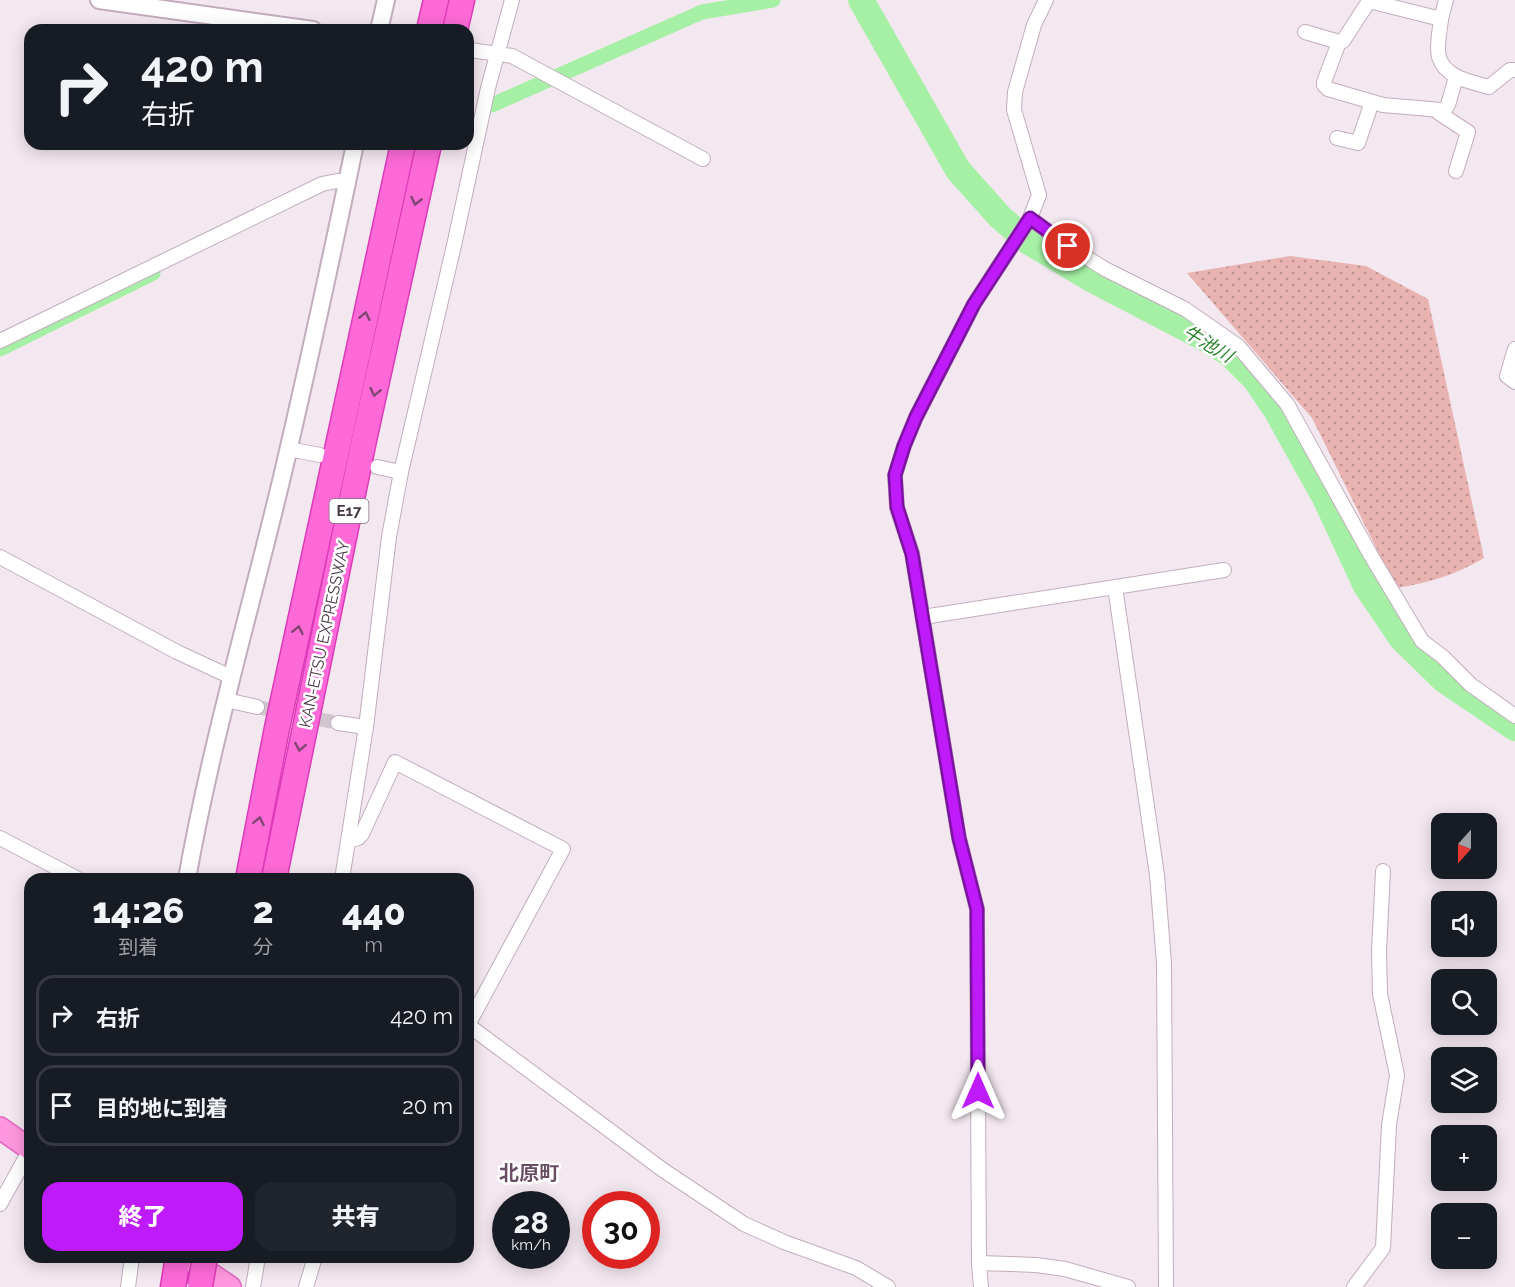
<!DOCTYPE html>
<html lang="ja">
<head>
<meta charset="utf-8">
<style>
  body { margin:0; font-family:Raleway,"Noto Sans JP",sans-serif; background:#20242c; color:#f1f3f6; height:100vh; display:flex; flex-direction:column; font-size:22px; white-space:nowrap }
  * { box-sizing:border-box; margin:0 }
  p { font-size:20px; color:#9ea1a6 }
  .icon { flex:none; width:33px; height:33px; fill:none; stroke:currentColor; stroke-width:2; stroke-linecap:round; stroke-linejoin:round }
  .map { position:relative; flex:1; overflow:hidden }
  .side { position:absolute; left:24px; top:873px; width:450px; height:390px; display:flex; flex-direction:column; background:#171b24; border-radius:18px; box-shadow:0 3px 15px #0003 }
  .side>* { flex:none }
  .guide { position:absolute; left:24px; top:24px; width:450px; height:126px; border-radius:18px; box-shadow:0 3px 15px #0003; background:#171b24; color:#f1f3f6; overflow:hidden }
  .needle { width:39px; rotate:201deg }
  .tools { position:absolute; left:1431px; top:813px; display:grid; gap:12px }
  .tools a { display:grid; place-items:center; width:66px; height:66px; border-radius:12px; background:#171b24; box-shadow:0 3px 15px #0003; font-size:30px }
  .speed { position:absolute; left:492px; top:1191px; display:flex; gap:12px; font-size:30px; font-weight:700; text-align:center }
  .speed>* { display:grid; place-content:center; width:78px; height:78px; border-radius:50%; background:#171b24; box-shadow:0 3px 15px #0003; line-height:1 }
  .speed small { font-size:15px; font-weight:400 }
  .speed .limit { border:9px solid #d22; background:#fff; color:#111 }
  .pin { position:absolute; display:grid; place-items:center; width:51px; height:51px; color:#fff; margin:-26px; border:3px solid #fff; border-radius:50%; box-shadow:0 2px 6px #0007 }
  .me { position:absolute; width:66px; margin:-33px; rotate:0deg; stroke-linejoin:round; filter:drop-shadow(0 0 4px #0008) }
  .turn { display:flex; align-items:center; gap:21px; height:126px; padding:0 18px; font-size:27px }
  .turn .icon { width:78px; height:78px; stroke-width:2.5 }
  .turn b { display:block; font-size:42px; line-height:51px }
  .eta { display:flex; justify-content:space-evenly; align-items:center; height:102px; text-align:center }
  .eta b { font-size:36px; font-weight:800; line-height:42px }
  .primary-button { display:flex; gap:12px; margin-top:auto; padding:12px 18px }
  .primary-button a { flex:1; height:69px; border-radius:18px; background:#bf1af9; color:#fff; font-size:24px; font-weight:800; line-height:69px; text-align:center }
  .primary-button a+a { background:#20242c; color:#f1f3f6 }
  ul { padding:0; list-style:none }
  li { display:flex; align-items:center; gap:18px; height:81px; margin:0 12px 9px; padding:0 6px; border:3px solid #363941; border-radius:18px }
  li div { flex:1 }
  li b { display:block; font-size:22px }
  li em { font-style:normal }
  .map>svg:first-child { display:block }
</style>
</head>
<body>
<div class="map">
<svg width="1515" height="1287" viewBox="0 0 1515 1287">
  <defs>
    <pattern id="grass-dots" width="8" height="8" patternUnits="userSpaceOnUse" patternTransform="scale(1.5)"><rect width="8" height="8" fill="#e8b3b1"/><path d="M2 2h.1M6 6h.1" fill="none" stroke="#be9292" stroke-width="1.8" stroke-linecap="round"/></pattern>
  </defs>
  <rect width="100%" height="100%" fill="#f4e8f0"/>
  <path fill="url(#grass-dots)" d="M1290 256 1366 266 1428 299 1484 558C1455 575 1429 583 1396 588L1312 418 1187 273Z"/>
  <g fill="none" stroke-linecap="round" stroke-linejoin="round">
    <g stroke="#a5f0a5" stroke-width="15">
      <polyline points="492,105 702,12 773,0"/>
      <polyline points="0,349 153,273"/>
    </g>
    <polyline stroke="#a5f0a5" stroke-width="26" points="861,0 958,170 1000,217 1029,242 1093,280 1204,338 1230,354 1255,379 1276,410 1325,498 1366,586 1402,639 1444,680 1515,728"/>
    <polyline stroke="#d1c5ce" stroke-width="14" stroke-dasharray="14 7" stroke-linecap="butt" points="257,707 338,723"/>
    <defs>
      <g id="minor">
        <polyline points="1441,19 1446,0"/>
        <path d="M1305 32 1339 42 1343 41 1369 1 1441 19C1440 30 1436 46 1439 57 1445 78 1472 82 1489 87L1510 70H1515"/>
        <polyline points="1339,42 1324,82 1324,85 1328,89 1383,105 1441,110 1445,109 1448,105 1456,77"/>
        <polyline points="470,50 512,56 703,159"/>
        <polyline points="1438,110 1439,113 1468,132 1456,171"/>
        <polyline points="1337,138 1358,143 1372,102"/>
        <polyline points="1030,218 1068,246 1105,269 1185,309 1238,346 1287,404 1370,554 1422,641 1443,657 1471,685 1515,716"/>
        <polyline points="0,341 322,184 337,181 347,182"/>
        <polyline points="1515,349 1507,376 1515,382"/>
        <polyline points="288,449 320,455"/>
        <polyline points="377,467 401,472"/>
        <polyline points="0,557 177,652 231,677"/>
        <polyline points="1115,587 1157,875 1164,963 1166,1287"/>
        <polyline points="923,617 1224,570"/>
        <polyline points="226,700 257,707"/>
        <polyline points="338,723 366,727"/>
        <polyline points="0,838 78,879"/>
        <polyline points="349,841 358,838 362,834 395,762 563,849 468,1025"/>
        <polyline points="342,879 366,727 389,537 401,472 455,241 488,88 512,0"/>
        <polyline points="468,1025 663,1170 744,1224 784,1242 856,1268 888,1287"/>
        <polyline points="0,1204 30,1150"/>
        <polyline points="979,1263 1036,1265 1065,1269 1128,1287"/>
        <polyline points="128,1287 132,1257"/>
        <polyline points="253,1287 258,1257"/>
        <polyline points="306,1287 315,1257"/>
        <polyline points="981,1287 979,1263 977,909 959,838 912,553 897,508 895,475 904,446 916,417 974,304 1030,218 1039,195 1014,110 1015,92 1034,25 1046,0"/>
        <polyline points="1354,1287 1383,1248 1389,1125 1397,1075 1380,994 1379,951 1383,871"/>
      </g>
      <g id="tertiary">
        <polyline points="99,0 313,30"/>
        <polyline points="379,30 386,0"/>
        <path d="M187 879C211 743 250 611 282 477 308 366 332 255 355 144"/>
      </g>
      <g id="primary">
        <polyline points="0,1128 30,1149"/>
        <polyline points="186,1257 230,1287"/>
      </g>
      <g id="motorway">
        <polyline points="429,30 436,0"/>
        <polyline points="455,30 462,0"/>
        <polyline points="248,879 277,728 403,144"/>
        <polyline points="274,879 364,440 429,144"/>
        <polyline points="173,1287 178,1257"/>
      </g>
    </defs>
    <use href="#minor" stroke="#c2adbd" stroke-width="16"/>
    <use href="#tertiary" stroke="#c2adbd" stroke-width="20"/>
    <use href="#primary" stroke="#e366bf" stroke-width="24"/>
    <use href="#motorway" stroke="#dd39b8" stroke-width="27"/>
    <use href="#minor" stroke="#fff" stroke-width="14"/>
    <use href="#tertiary" stroke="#fff" stroke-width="16"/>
    <use href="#primary" stroke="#fe97de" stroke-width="21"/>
    <use href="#motorway" stroke="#fd6ad7" stroke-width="24"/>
    <defs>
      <polyline id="motorway-bridge" points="200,1286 205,1257"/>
    </defs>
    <use href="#motorway-bridge" stroke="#dd39b8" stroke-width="27" stroke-linecap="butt"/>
    <use href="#motorway-bridge" stroke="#fd6ad7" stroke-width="24"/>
  </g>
  <defs><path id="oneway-chevron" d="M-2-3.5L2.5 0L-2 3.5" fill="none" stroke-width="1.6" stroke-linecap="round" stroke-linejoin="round" transform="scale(1.5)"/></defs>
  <g stroke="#7e4670">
    <use href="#oneway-chevron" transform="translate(416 201) rotate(103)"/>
    <use href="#oneway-chevron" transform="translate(365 316) rotate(-78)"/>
    <use href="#oneway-chevron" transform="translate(375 392) rotate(102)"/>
    <use href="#oneway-chevron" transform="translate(298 630) rotate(-78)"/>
    <use href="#oneway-chevron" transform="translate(300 747) rotate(101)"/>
    <use href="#oneway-chevron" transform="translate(259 821) rotate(-79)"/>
  </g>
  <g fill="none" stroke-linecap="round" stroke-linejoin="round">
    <defs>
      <polyline id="route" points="978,1091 977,909 959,838 912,554 897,507 895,475 904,446 916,417 974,304 1030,218 1068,246"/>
    </defs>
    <use href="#route" stroke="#7c11a2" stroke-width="15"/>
    <use href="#route" stroke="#bf1af9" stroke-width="10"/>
  </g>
  <g text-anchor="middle" stroke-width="5" stroke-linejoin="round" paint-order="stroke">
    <rect fill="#fff" stroke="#7e737c" stroke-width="1.5" x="329.5" y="499" width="39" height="24" rx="4.5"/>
    <g font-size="15" font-weight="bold" fill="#473744">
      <text x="349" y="516">E17</text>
    </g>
    <g font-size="16" fill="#473744" stroke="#fff">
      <text transform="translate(324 634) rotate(-78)" y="6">KAN-ETSU EXPRESSWAY</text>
    </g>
    <g font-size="18" font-style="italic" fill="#278228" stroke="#fff">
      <text transform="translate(1208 344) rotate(31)" y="6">牛池川</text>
    </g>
    <g font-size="20" font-weight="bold" fill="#6a4e65" stroke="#fff">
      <text x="529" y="1180">北原町</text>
    </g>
  </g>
</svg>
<div class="tools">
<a><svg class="needle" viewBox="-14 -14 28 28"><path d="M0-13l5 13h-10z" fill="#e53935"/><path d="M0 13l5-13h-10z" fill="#9ea1a6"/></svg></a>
<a><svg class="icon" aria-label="sound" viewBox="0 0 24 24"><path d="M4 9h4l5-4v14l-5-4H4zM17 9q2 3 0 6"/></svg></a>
<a><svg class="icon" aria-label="search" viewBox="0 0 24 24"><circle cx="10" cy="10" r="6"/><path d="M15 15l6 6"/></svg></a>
<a><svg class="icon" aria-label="layers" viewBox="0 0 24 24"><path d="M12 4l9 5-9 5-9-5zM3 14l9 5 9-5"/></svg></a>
<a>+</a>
<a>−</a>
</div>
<div class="speed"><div>28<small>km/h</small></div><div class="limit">30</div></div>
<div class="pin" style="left:1068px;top:246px;background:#d93025"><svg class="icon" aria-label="arrive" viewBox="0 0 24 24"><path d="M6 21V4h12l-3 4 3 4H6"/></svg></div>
<svg class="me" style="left:978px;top:1091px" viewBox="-20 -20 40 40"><path d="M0-17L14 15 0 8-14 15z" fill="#bf1af9" stroke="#fff" stroke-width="4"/></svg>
<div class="guide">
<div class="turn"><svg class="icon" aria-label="right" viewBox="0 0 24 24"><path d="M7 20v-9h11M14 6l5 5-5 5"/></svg><div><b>420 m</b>右折</div></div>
</div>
<section class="side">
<div class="eta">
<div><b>14:26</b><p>到着</p></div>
<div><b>2</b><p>分</p></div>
<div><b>440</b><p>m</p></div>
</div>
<ul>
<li><svg class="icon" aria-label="right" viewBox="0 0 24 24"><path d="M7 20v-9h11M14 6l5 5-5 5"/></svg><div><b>右折</b></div><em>420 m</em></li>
<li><svg class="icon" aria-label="arrive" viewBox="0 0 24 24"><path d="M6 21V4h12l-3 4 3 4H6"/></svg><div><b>目的地に到着</b></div><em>20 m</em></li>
</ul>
<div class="primary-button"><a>終了</a><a>共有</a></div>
</section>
</div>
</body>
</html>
